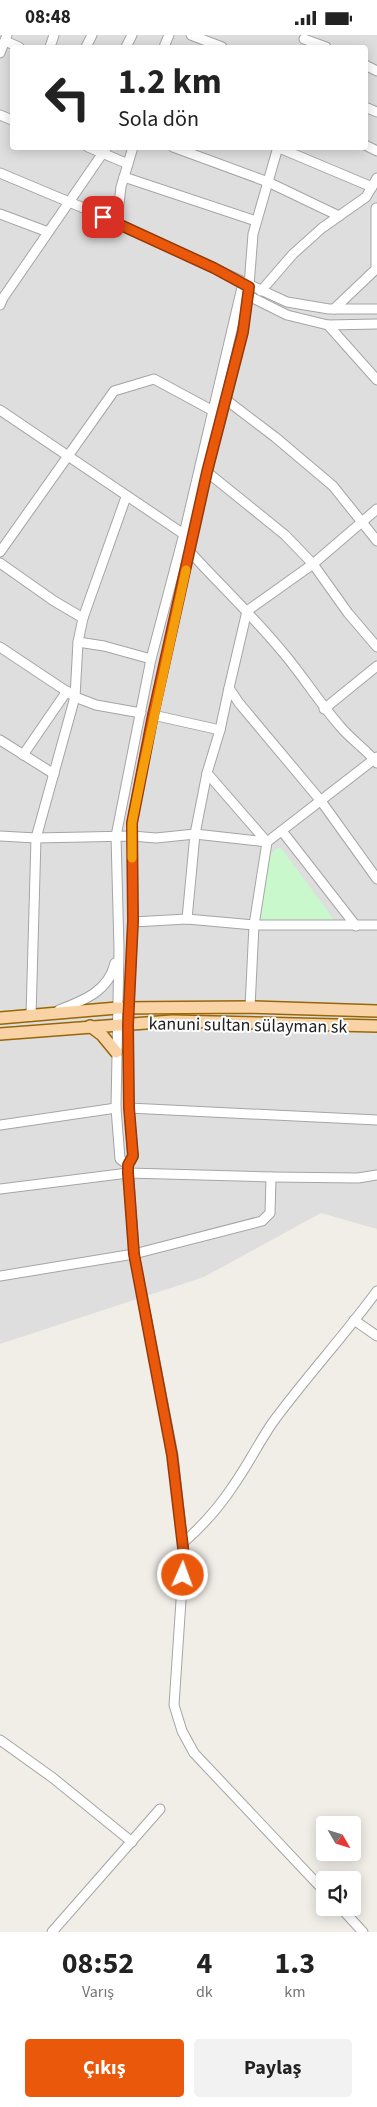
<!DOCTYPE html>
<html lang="tr">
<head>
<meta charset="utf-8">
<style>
  body { margin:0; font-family:"Source Sans 3",sans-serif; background:#f2f2f2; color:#222; height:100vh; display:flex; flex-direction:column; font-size:19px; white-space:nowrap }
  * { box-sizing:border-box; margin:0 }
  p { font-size:16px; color:#767676 }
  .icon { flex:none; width:28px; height:28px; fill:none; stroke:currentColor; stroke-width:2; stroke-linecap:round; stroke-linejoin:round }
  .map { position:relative; height:1897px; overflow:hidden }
  .panel { display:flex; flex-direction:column; background:#fff; flex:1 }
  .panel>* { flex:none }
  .top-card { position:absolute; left:10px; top:10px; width:358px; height:105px; border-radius:5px; box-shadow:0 2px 12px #0003; background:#fff; color:#222; overflow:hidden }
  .needle { width:32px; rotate:129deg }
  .fabs { position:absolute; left:316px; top:1781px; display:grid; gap:10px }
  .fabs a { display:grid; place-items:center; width:45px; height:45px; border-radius:5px; background:#fff; box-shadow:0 2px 12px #0003; font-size:25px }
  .pin { position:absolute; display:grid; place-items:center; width:42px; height:42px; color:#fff; margin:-21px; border-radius:10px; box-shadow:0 2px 8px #0006 }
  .me { position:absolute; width:55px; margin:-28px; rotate:2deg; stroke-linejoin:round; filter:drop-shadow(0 0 4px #0008) }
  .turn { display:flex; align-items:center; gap:18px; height:105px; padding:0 25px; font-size:22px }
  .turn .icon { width:65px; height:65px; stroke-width:2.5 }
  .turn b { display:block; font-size:35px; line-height:42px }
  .eta { display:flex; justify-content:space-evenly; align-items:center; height:85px; text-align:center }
  .eta b { font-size:30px; font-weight:700; line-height:35px }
  .cta { display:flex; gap:10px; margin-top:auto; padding:10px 25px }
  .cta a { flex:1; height:58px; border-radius:5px; background:#ea580c; color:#fff; font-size:20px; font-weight:700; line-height:58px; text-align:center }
  .cta a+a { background:#f2f2f2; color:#222 }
  .status { display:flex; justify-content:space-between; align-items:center; height:35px; padding:0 25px; background:#fff; direction:ltr }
  .status svg { height:14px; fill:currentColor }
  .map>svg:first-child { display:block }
</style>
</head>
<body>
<div class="status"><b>08:48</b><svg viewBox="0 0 49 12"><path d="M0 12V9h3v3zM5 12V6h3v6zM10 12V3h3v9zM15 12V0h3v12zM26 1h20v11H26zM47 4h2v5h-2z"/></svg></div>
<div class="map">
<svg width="377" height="1897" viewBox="0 0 377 1897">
  <rect width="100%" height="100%" fill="#f1eee8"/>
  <path fill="#dfdede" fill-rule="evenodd" d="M0 0H377V1194L321 1178 204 1242 0 1309ZM12 12H365V112H12Z"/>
  <polygon fill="#c8f8cb" points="278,813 282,814 335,886 259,889 264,823"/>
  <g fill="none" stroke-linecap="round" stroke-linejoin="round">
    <defs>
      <g id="minor">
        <polyline points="191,0 222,12"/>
        <polyline points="304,4 326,12"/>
        <polyline points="5,6 19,12"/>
        <polyline points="50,12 54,0"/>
        <polyline points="86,12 92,0"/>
        <polyline points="126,12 132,0"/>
        <polyline points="164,12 169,0"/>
        <polyline points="0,18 7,0"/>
        <polyline points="365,30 377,36"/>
        <polyline points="365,72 377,77"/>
        <polyline points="0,80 12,85"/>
        <polyline points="365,110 377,116"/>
        <polyline points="88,112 128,129"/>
        <polyline points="173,112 268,147 339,181"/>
        <polyline points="277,112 372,152"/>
        <polyline points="278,112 253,199 249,251 243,297 207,437 153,680 132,787 133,887 128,990 129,1073 133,1121 128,1130 134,1219 173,1420 184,1521 174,1670 182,1696 194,1718 325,1857"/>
        <polyline points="0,138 93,177 287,267 329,274 377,274"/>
        <polyline points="124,142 256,186"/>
        <polyline points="0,179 48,197"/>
        <polyline points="113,187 118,177 121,152 133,112"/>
        <polyline points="261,256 293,219 322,193 366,162 377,143"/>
        <polyline points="243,258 287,280 328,290 377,289"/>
        <polyline points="0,270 3,263 107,112"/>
        <polyline points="334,274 376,234 376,173"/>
        <polyline points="328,290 377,345"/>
        <polyline points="225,364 275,402 333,451 377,506"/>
        <polyline points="0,375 188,502"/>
        <polyline points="207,437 285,500 313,529 348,578 377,612"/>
        <polyline points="377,474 313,529 247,576 229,653 239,668 321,766 377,844"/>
        <polyline points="0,517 114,356 154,344 217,378"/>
        <path d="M190 517C222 552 256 584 286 621 304 643 320 668 339 690 350 704 366 714 377 728"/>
        <polyline points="0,528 54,566 83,583"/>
        <polyline points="78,607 104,611 151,624"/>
        <polyline points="0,612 75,662 96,670 141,678"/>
        <polyline points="229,653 220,695 207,738 267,807 254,890 250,972"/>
        <polyline points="324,674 377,631"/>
        <polyline points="153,680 220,695"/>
        <polyline points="0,705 54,739"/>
        <polyline points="23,720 67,656"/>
        <polyline points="282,796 356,891"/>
        <polyline points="0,801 36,803 132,801 156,803 195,799 267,807 377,722"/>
        <polyline points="187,884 195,799 207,738"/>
        <polyline points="133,887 187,884 254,890 377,890"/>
        <path d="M59 975C83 966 109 956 115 928"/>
        <polyline points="31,981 36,803 75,662 78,607 83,583 126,462"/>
        <polyline points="129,1073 377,1085"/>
        <polyline points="0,1090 116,1073"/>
        <polyline points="128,1130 120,1124 116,1073 119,914 116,801 151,624 184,499 243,248"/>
        <polyline points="0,1154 128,1138 271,1142 358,1143 377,1140"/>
        <polyline points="0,1241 134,1219 262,1186 270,1178 271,1142"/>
        <polyline points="354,1285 377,1301"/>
        <path d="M183 1508C201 1492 220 1471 233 1451 248 1430 259 1407 273 1387 306 1342 344 1301 377 1256"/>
        <polyline points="0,1705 53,1743 132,1807"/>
        <polyline points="340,1872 363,1897"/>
        <polyline points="52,1897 160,1774"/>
      </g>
      <g id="major">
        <polyline points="0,983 117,973 250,972 377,976"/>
        <polyline points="90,991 102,1000 116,1017"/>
        <polyline points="0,999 172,986 377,991"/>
      </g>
    </defs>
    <use href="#minor" stroke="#a5a5a5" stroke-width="11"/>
    <use href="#major" stroke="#996605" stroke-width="14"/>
    <use href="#minor" stroke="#fff" stroke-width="9"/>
    <use href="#major" stroke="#f9d3a5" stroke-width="11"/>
  </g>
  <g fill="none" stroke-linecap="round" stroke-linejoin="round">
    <defs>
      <polyline id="route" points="103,182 214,233 249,252 243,297 207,437 153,680 132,788 133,886 128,990 129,1073 133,1121 128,1130 128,1138 134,1219 172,1420 184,1521 183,1540"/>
    </defs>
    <use href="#route" stroke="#983908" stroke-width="12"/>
    <use href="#route" stroke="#ea580c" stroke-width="9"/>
    <polyline stroke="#f59e0b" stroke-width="9" points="132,823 132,788 142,738 186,535"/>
  </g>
  <g text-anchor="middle" stroke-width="4" stroke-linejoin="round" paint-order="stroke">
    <g font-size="18" fill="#212121" stroke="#fff">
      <text transform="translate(248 990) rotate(1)" y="6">kanuni sultan sülayman sk</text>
    </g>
  </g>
</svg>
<div class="fabs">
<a><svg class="needle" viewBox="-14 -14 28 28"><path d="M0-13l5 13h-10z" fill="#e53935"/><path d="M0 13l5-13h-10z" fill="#767676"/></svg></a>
<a><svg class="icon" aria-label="sound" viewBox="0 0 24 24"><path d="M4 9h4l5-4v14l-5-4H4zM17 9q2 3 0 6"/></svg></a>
</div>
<div class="pin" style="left:103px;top:182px;background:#d93025"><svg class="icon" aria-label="arrive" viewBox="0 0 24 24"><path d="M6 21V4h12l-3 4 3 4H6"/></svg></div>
<svg class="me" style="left:183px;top:1540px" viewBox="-20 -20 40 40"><circle r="17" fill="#ea580c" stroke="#fff" stroke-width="3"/><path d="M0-11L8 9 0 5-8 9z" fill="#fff"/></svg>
<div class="top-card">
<div class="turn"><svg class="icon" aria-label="left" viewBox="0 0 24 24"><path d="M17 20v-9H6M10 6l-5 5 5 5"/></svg><div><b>1.2 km</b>Sola dön</div></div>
</div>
</div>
<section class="panel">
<div class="eta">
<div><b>08:52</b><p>Varış</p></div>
<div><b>4</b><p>dk</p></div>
<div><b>1.3</b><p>km</p></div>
</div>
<div class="cta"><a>Çıkış</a><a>Paylaş</a></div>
</section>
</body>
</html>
